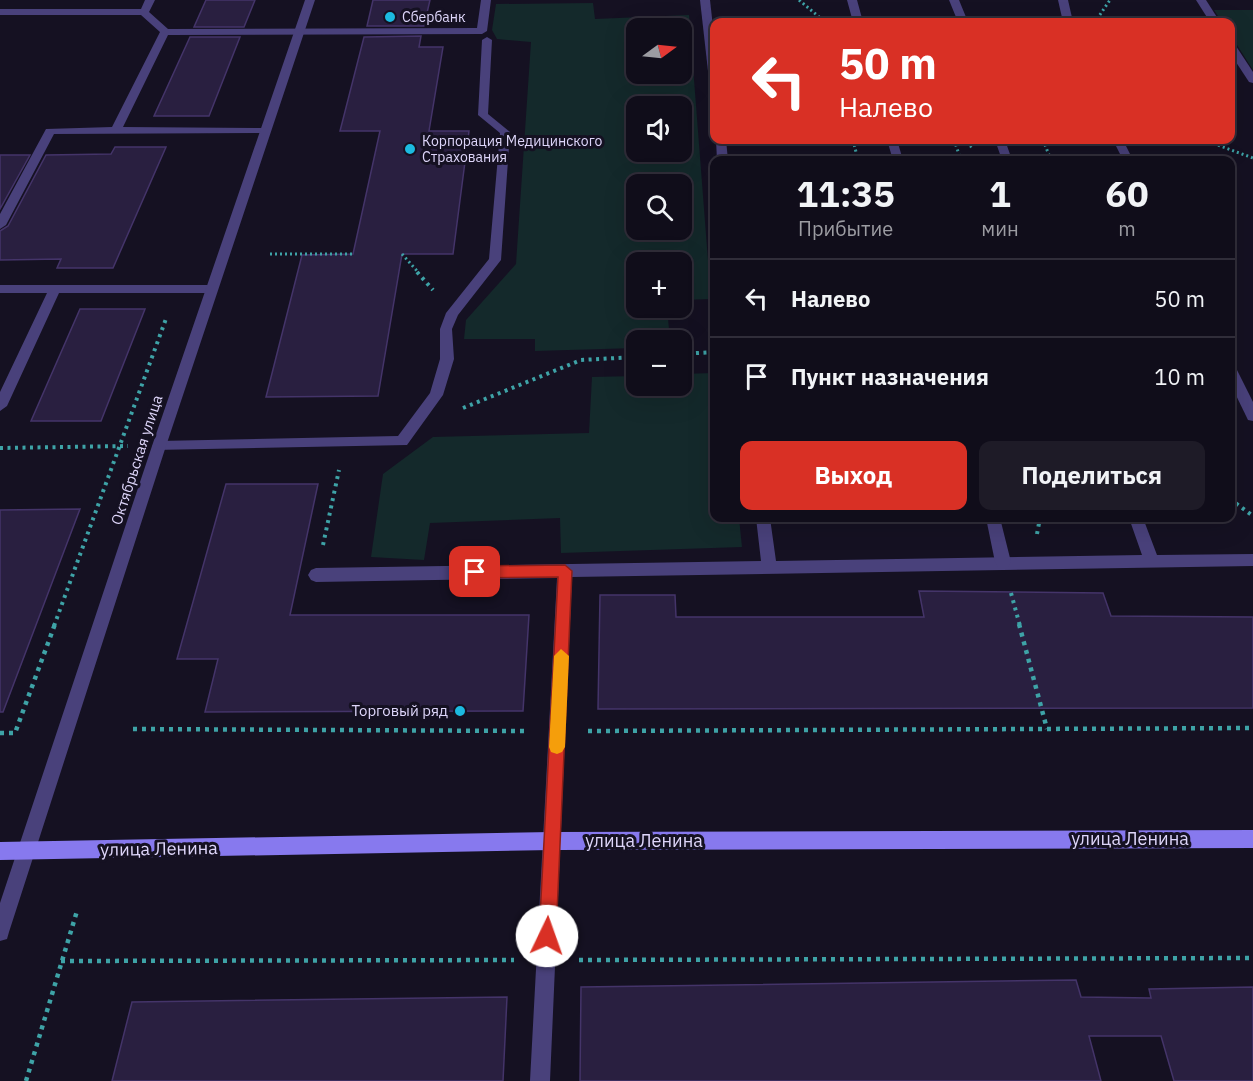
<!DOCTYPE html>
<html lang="ru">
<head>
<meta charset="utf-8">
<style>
  body { margin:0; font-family:"IBM Plex Sans",sans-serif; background:#1e1b27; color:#f1f3f6; height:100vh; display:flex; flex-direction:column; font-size:22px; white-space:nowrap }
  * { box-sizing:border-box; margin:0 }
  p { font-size:20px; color:#9c9ca2 }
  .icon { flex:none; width:33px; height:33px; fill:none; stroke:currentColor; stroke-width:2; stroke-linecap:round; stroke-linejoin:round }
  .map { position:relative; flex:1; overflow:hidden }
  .sheet { position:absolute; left:710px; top:156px; width:525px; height:366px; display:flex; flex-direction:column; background:#100d1a; border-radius:12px; box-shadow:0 6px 24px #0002,0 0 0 2px #302d39 }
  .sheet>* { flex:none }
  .top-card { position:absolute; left:710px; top:18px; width:525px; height:126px; border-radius:12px; box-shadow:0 6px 24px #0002,0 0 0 2px #302d39; background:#d93025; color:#fff; overflow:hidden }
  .needle { width:39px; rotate:75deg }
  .tools { position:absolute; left:626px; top:18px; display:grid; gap:12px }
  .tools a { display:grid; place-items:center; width:66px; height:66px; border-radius:12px; background:#100d1a; box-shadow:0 6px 24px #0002,0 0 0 2px #302d39; font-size:30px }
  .pin { position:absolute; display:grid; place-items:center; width:51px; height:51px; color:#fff; margin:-26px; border-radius:12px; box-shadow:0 3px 9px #0006 }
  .me { position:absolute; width:66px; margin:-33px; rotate:3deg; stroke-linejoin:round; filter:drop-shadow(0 0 4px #0008) }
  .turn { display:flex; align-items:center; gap:21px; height:126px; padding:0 30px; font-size:27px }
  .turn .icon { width:78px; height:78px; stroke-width:2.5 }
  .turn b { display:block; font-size:42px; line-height:51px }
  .eta { display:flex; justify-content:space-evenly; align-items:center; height:102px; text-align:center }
  .eta b { font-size:36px; font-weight:700; line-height:42px }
  .primary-button { display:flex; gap:12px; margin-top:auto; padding:12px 30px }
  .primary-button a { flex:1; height:69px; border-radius:12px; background:#d93025; color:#fff; font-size:24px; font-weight:700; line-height:69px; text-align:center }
  .primary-button a+a { background:#1e1b27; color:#f1f3f6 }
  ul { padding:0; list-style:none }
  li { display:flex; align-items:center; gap:18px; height:78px; padding:0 30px; border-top:2px solid #302d39 }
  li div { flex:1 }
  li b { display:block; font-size:22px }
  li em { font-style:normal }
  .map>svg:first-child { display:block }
</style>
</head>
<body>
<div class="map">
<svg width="1253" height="1081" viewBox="0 0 1253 1081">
  <rect width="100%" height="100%" fill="#151122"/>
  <g fill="#14292b" fill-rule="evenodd">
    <path d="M593 3 595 19 689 15 711 299 681 300V262H636V308H667L670 340H636V348L535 351V339H464L466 320 516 264 531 42 497 39 492 30 496 4ZM636 28H681V74H636ZM636 106H681V152H636ZM636 184H681V230H636Z"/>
    <polygon points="1214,10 1253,10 1253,70 1230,34 1230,22 1222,22"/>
    <polygon points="714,373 714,518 739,518 742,547 561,553 560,518 430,523 424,560 371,557 383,474 433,437 589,433 592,377 636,376 636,386 681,386 681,374"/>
  </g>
  <g fill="#291f40" stroke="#443469" stroke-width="1.5">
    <polygon points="206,0 255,0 244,27 194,27"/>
    <polygon points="373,0 430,0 424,26 367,26"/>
    <polygon points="421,36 419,47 443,47 429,131 469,131 453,254 402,254 378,396 266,397 302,255 353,254 380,131 340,131 364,37"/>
    <polygon points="190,37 240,37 209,116 154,116"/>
    <polygon points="115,147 166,147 113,268 57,268 61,259 0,260 0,231 8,226 46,155 111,154"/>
    <polygon points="0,155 30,155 0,209"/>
    <polygon points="80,309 145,309 101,421 31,421"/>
    <polygon points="226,484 318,484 290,615 529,615 523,711 205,712 218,659 177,659"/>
    <polygon points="80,509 3,712 0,712 0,510"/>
    <polygon points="919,591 1103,593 1111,616 1253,617 1253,708 598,709 600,595 675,595 676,617 924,617"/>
    <polygon points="1076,980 1081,997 1151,998 1149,989 1253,987 1253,1081 1174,1081 1161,1036 1089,1036 1101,1081 580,1081 581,987"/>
    <polygon points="507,997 503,1081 112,1081 132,1002"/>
  </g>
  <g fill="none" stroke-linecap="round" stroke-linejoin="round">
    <g stroke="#3ea3a7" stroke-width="3" stroke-dasharray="2 3" stroke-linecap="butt">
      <polyline points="799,0 825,22"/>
      <polyline points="1097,19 1110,0"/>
      <polyline points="853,140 858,160"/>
      <polyline points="954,140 961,160"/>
      <polyline points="962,140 973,148"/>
      <polyline points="1043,140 1051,160"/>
      <polyline points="1204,140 1253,158"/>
      <polyline points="270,254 353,254"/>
      <polyline points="402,254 419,273"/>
    </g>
    <g stroke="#3ea3a7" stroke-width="4" stroke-dasharray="3 4.5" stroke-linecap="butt">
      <polyline points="417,272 433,290"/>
      <polyline points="681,354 714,352"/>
      <polyline points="463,408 581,360 636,357"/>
      <polyline points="0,448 128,446"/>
      <polyline points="1230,499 1253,516"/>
      <polyline points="1037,534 1040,518"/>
      <polyline points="323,545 339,470"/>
      <polyline points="1011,593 1020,626"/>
      <polyline points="54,626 167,316"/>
    </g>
    <g stroke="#3ea3a7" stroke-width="4.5" stroke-dasharray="4 5" stroke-linecap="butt">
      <polyline points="1019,624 1047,729"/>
      <polyline points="133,729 526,731"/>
      <polyline points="588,731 1253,728"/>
      <polyline points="0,733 15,733 55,624"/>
      <polyline points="579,960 1253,958"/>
      <polyline points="61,961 514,960"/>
      <polyline points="26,1081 77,911"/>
    </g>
    <g fill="#49417b" fill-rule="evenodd">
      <polygon points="145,0 155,0 149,12 168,29 477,28 481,0 491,0 487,31 482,34 168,35 123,127 266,128 270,129 270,133 54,134 6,225 0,229 0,214 46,129 112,127 160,32 141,15 0,15 0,9 141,9"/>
      <polygon points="700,0 710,0 714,36 714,83 709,80"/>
      <polygon points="1196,0 1206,0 1220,22 1210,22"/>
      <polygon points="487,37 492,40 488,114 510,132 501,260 458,315 452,329 454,359 443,395 407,445 154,450 152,446 159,441 398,436 430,393 440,359 440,329 446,313 489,259 500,133 478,115 482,40"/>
      <polygon points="1230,42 1234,43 1253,72 1253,83 1249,82 1230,53"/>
      <polygon points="716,140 726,140 728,160 717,160"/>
      <polygon points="0,285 212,285 218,289 212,293 59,293 7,406 0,411 0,392 47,293 0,293"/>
      <polygon points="756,518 770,518 776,561 1142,555 1129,518 1143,518 1157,555 1253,554 1253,566 572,577 550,1081 530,1081 557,578 316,582 311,580 308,575 311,570 316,568 761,561"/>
    </g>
    <g fill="#49417b" fill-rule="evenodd">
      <polygon points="305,0 315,0 166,446 9,932 7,939 0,941 0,903 152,446"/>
      <polygon points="847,0 857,0 863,22 853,22"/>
      <polygon points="949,0 959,0 968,22 958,22"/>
      <polygon points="1058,0 1068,0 1073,22 1063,22"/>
      <polygon points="887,140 897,140 903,160 893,160"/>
      <polygon points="995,140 1005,140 1012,160 1002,160"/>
      <polygon points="1113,140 1123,140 1133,160 1123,160"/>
      <polygon points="1230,364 1235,366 1253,402 1253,421 1248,420 1230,383"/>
      <polygon points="986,518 1000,518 1011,562 1008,567 998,567 995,562"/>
    </g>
    <polygon fill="#8779ee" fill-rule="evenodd" points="1253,830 1253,848 552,850 0,860 0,842 552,832"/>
  </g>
  <polygon fill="#d93025" stroke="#8d1f18" stroke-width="1.5" points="565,565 572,571 556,936 553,942 547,945 541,942 539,936 558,577 475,578 468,572 475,566"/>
  <polygon fill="#f59e0b" points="561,649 569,656 565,747 562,752 557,754 551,752 549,747 554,656"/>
  <g fill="#1cbae0" stroke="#151122" stroke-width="2">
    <circle cx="390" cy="17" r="6"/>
    <circle cx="410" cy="149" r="6"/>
    <circle cx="460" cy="711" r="6"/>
  </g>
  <g text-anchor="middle" stroke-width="6" stroke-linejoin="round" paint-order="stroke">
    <g font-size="14" fill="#ded6fa" stroke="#151122" text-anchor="start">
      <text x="402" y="22">Сбербанк</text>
      <text x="422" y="146">Корпорация Медицинского<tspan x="422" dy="16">Cтрахования</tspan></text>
    </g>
    <g font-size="15" fill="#ded6fa" stroke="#151122">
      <text transform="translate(137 460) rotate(-72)" y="5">Октябрьская улица</text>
    </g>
    <g font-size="15" fill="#ded6fa" stroke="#151122" text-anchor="end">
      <text x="448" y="716">Торговый ряд</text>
    </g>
    <g font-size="18" fill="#ded6fa" stroke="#151122">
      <text x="1130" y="845">улица Ленина</text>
      <text x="644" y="847">улица Ленина</text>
      <text transform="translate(159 849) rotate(-1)" y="6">улица Ленина</text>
    </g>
  </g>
</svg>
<div class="tools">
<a><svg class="needle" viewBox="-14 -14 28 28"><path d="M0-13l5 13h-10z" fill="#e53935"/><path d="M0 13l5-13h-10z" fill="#9c9ca2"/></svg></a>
<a><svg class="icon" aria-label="sound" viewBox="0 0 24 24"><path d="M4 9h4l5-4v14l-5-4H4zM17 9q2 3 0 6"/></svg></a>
<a><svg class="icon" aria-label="search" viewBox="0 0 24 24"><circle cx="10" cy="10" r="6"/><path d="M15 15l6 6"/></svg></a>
<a>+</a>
<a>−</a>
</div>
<div class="pin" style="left:475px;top:572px;background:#d93025"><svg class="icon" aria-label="arrive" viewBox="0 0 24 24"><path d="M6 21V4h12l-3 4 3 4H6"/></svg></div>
<svg class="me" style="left:547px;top:936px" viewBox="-20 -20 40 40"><circle r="19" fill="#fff"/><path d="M0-13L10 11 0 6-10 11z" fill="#d93025"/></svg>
<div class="top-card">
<div class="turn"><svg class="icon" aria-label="left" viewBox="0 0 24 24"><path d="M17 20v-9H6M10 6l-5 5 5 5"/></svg><div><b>50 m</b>Налево</div></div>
</div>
<section class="sheet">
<div class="eta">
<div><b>11:35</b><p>Прибытие</p></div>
<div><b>1</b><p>мин</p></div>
<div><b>60</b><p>m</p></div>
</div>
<ul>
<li><svg class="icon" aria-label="left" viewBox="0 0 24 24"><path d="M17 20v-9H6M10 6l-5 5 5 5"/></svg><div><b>Налево</b></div><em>50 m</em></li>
<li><svg class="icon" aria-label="arrive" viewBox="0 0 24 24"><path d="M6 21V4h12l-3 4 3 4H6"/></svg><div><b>Пункт назначения</b></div><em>10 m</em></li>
</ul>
<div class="primary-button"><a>Выход</a><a>Поделиться</a></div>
</section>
</div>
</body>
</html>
